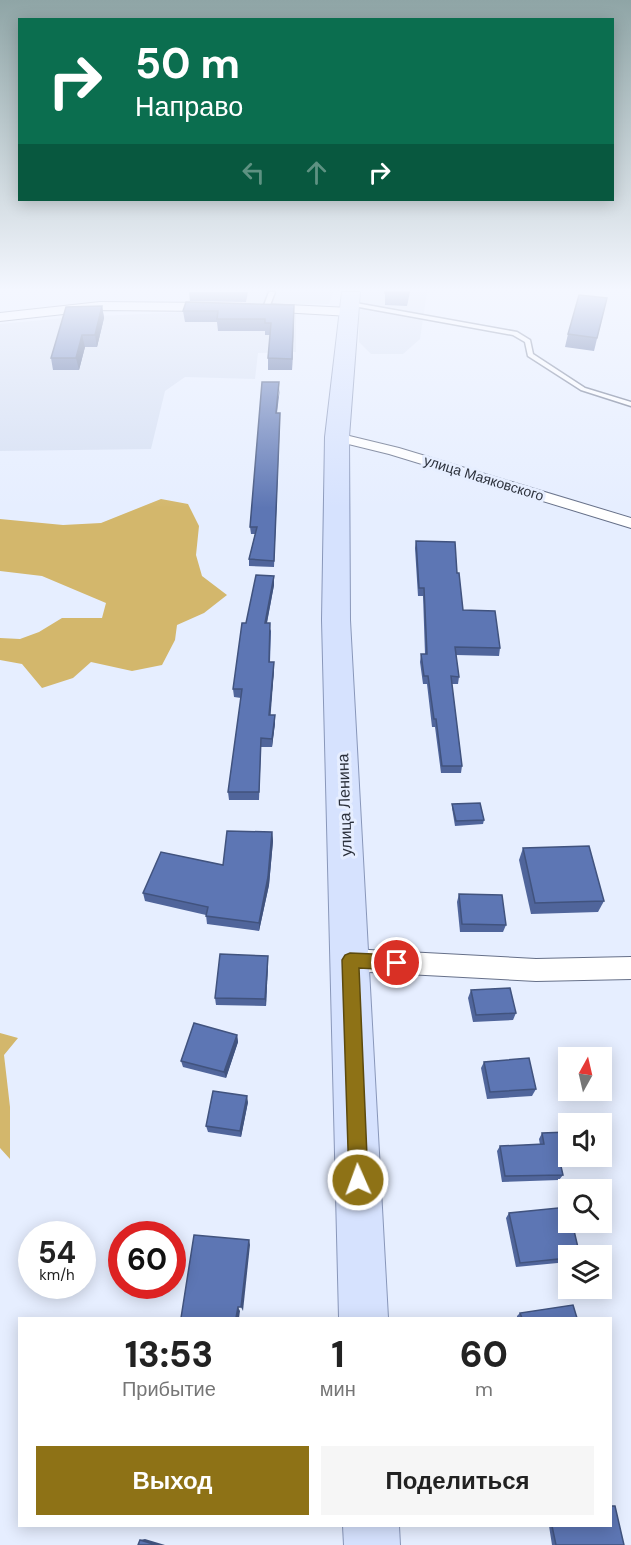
<!DOCTYPE html>
<html lang="ru">
<head>
<meta charset="utf-8">
<style>
  body { margin:0; font-family:"DM Sans",sans-serif; background:#f6f6f6; color:#222; height:100vh; display:flex; flex-direction:column; font-size:22px; white-space:nowrap }
  * { box-sizing:border-box; margin:0 }
  p { font-size:20px; color:#767676 }
  .icon { flex:none; width:33px; height:33px; fill:none; stroke:currentColor; stroke-width:2; stroke-linecap:round; stroke-linejoin:round }
  .map { position:relative; flex:1; overflow:hidden }
  .side { position:absolute; left:18px; top:1317px; width:594px; height:210px; display:flex; flex-direction:column; background:#fff; border-radius:0px; box-shadow:0 3px 15px #0003 }
  .side>* { flex:none }
  .hud { position:absolute; left:18px; top:18px; width:596px; height:183px; border-radius:0px; box-shadow:0 3px 15px #0003; background:#0b6e4f; color:#fff; overflow:hidden }
  .needle { width:39px; rotate:8deg }
  .controls { position:absolute; left:558px; top:1047px; display:grid; gap:12px }
  .controls a { display:grid; place-items:center; width:54px; height:54px; border-radius:0px; background:#fff; box-shadow:0 3px 15px #0003; font-size:30px }
  .speed { position:absolute; left:18px; top:1221px; display:flex; gap:12px; font-size:30px; font-weight:700; text-align:center }
  .speed>* { display:grid; place-content:center; width:78px; height:78px; border-radius:50%; background:#fff; box-shadow:0 3px 15px #0003; line-height:1 }
  .speed small { font-size:15px; font-weight:400 }
  .speed .limit { border:9px solid #d22; background:#fff; color:#111 }
  .pin { position:absolute; display:grid; place-items:center; width:51px; height:51px; color:#fff; margin:-26px; border:3px solid #fff; border-radius:50%; box-shadow:0 2px 6px #0007 }
  .me { position:absolute; width:66px; margin:-33px; rotate:358deg; stroke-linejoin:round; filter:drop-shadow(0 0 4px #0008) }
  .turn { display:flex; align-items:center; gap:21px; height:126px; padding:0 18px; font-size:27px }
  .turn .icon { width:78px; height:78px; stroke-width:2.5 }
  .turn b { display:block; font-size:42px; line-height:51px }
  .lanes { display:flex; align-items:center; height:57px; padding:0 18px; background:#0003; justify-content:center; gap:30px; direction:ltr }
  .lanes .off { opacity:.35 }
  .eta { display:flex; justify-content:space-evenly; align-items:center; height:102px; text-align:center }
  .eta b { font-size:36px; font-weight:800; line-height:42px }
  .cta { display:flex; gap:12px; margin-top:auto; padding:12px 18px }
  .cta a { flex:1; height:69px; border-radius:0px; background:#8e7216; color:#fff; font-size:24px; font-weight:800; line-height:69px; text-align:center }
  .cta a+a { background:#f6f6f6; color:#222 }
  .map>svg:first-child { display:block }
</style>
</head>
<body>
<div class="map">
<svg width="631" height="1545" viewBox="0 0 631 1545">
  <rect width="100%" height="100%" fill="#e6eeff"/>
  <g fill="#d5dff3">
    <polygon points="190,292 333,292 329,304 188,303"/>
    <polygon points="362,292 427,292 420,339 403,354 371,354 359,342 359,307"/>
    <polygon points="189,312 296,313 296,352 258,353 255,379 185,377 165,391 151,449 0,451 0,324 75,317"/>
  </g>
  <g fill="#d3b76c">
    <polygon points="161,499 188,504 199,526 196,555 202,576 227,595 204,613 177,625 175,640 162,665 132,671 91,662 73,678 42,688 22,664 0,660 0,638 20,639 39,632 62,618 102,618 106,603 42,576 0,571 0,519 63,525 101,523"/>
    <polygon points="0,1033 18,1038 4,1055 10,1107 10,1159 0,1148"/>
  </g>
  <g fill="none" stroke-linecap="round" stroke-linejoin="round">
    <defs>
      <g id="service">
        <polygon points="269,292 275,292 269,308 266,310 263,308"/>
        <polygon points="350,302 517,332 530,340 533,354 585,388 631,402 631,406 581,390 528,356 525,342 513,335 348,305 348,303"/>
      </g>
      <g id="minor">
        <polygon points="100,302 212,303 218,307 212,311 100,310 0,321 0,313"/>
        <polygon points="267,304 350,308 356,312 350,316 263,311 263,305"/>
        <polygon points="337,433 399,448 631,518 631,528 389,454 332,440 330,437 332,434"/>
        <polygon points="350,949 536,959 631,957 631,979 536,981 350,971 341,968 338,960 341,952"/>
      </g>
      <g id="primary">
        <polygon points="342,292 360,292 349,437 350,620 388,1318 339,1318 322,620 325,437"/>
        <polygon points="343,1526 399,1526 400,1545 344,1545"/>
      </g>
    </defs>
    <use href="#service" stroke="#667089" stroke-width="3"/>
    <use href="#minor" stroke="#667089" stroke-width="2"/>
    <use href="#primary" stroke="#8997ba" stroke-width="2"/>
    <use href="#service" fill="#fff" fill-rule="evenodd"/>
    <use href="#minor" fill="#fff" fill-rule="evenodd"/>
    <use href="#primary" fill="#d6e2fe" fill-rule="evenodd"/>
  </g>
  <g fill="#50659b">
    <polygon points="189,292 248,292 246,302 190,301"/>
    <polygon points="385,292 410,292 407,306 385,305"/>
    <polygon points="607,298 594,351 565,347 568,334"/>
    <polygon points="186,302 294,316 292,370 268,370 268,358 270,335 265,335 265,331 218,331 217,322 185,322 183,311"/>
    <polygon points="102,306 104,318 97,347 85,347 79,370 53,370 51,358"/>
    <polygon points="280,388 277,413 280,420 274,567 249,566 249,559 255,534 251,534 250,527"/>
    <polygon points="416,541 457,573 463,610 500,648 499,656 456,655 459,677 458,684 452,684 462,766 461,773 441,773 435,727 432,727 427,684 423,684 420,662 421,654 425,654 423,596 418,596 415,548"/>
    <polygon points="274,576 274,585 267,623 271,631 270,662 274,670 270,715 275,715 275,723 272,747 261,747 259,800 229,800 228,792 241,698 234,697 233,689 246,623"/>
    <polygon points="452,804 484,820 483,824 455,826 452,808"/>
    <polygon points="272,832 273,841 269,885 259,931 207,924 206,915 145,901 143,893 223,865"/>
    <polygon points="523,848 604,901 598,912 531,914 519,860"/>
    <polygon points="459,894 506,925 503,932 460,932 457,902"/>
    <polygon points="268,964 266,1006 216,1005 215,998"/>
    <polygon points="471,990 516,1013 513,1020 473,1022 468,998"/>
    <polygon points="237,1035 238,1042 226,1078 183,1067 181,1061"/>
    <polygon points="484,1062 536,1089 532,1096 487,1099 481,1068"/>
    <polygon points="248,1102 241,1137 208,1132 206,1126"/>
    <polygon points="542,1133 584,1161 579,1166 561,1167 563,1175 559,1180 502,1182 497,1151 500,1146 540,1145 539,1139"/>
    <polygon points="509,1213 568,1256 568,1262 516,1267 506,1218"/>
    <polygon points="520,1313 577,1318 517,1318 517,1316"/>
    <polygon points="610,1506 615,1506 624,1545 552,1545 549,1526 610,1526"/>
  </g>
  <g fill="#41537e">
    <polygon points="294,305 294,316 292,370 292,359"/>
    <polygon points="102,306 104,318 97,347 95,335"/>
    <polygon points="82,335 85,347 79,370 76,358"/>
    <polygon points="274,576 274,585 265,632 265,623"/>
    <polygon points="274,662 274,670 270,723 269,715"/>
    <polygon points="275,715 275,723 272,747 272,739"/>
    <polygon points="272,832 273,841 269,885 259,931 259,923"/>
    <polygon points="268,956 268,964 266,1006 265,999"/>
    <polygon points="237,1035 238,1042 226,1078 224,1072"/>
    <polygon points="247,1096 248,1102 241,1137 240,1131"/>
    <polygon points="249,1240 250,1245 243,1311 241,1307"/>
    <polygon points="238,1307 240,1311 239,1318 236,1318"/>
    <polygon points="145,1539 165,1545 156,1545 140,1540"/>
  </g>
  <g fill="#5d76b4" stroke="#41537e" stroke-width="1.5">
    <polygon points="385,292 409,292 408,294 385,293"/>
    <polygon points="579,295 607,298 597,338 568,334"/>
    <polygon points="186,302 294,305 292,359 268,358 271,323 265,323 265,319 217,319 218,311 183,311"/>
    <polygon points="102,306 95,335 82,335 76,358 51,358 66,307"/>
    <polygon points="262,382 279,382 276,413 280,413 274,561 249,559 257,527 250,527"/>
    <polygon points="416,541 455,542 457,573 459,573 463,610 495,611 500,648 455,647 459,677 451,676 462,766 442,766 436,719 434,719 428,676 424,676 421,654 427,654 424,588 419,588"/>
    <polygon points="256,575 274,576 265,623 270,623 269,662 274,662 269,715 275,715 272,739 261,738 259,792 228,792 242,689 233,689 242,623 246,623"/>
    <polygon points="480,803 484,820 456,821 452,804"/>
    <polygon points="227,831 272,832 268,877 259,923 206,916 208,907 143,893 161,852 223,865"/>
    <polygon points="589,846 604,901 535,903 523,848"/>
    <polygon points="459,894 502,895 506,925 462,924"/>
    <polygon points="220,954 268,956 265,999 215,998"/>
    <polygon points="510,988 516,1013 476,1015 471,990"/>
    <polygon points="194,1023 237,1035 224,1072 181,1061"/>
    <polygon points="529,1058 536,1089 490,1092 484,1062"/>
    <polygon points="213,1091 247,1096 240,1131 206,1126"/>
    <polygon points="568,1132 568,1156 583,1156 584,1161 560,1162 563,1175 505,1176 500,1146 544,1144 542,1133"/>
    <polygon points="568,1207 568,1222 572,1222 580,1256 568,1256 568,1258 520,1263 509,1213"/>
    <polygon points="194,1235 249,1240 241,1307 238,1307 236,1318 181,1318"/>
    <polygon points="573,1305 577,1318 522,1318 520,1313"/>
    <polygon points="610,1506 615,1506 624,1545 556,1545 552,1526 610,1526"/>
    <polygon points="140,1540 156,1545 138,1545"/>
  </g>
  <linearGradient id="sky" x2="0" y2="1"><stop stop-color="#8fa5a6"/><stop offset="0.57" stop-color="#f4f7ff"/><stop offset="1" stop-color="#f4f7ff" stop-opacity="0"/></linearGradient>
  <rect width="631" height="508" fill="url(#sky)"/>
  <polygon fill="#8e7216" stroke="#5c4a0e" stroke-width="1.5" points="350,953 397,955 402,957 405,963 402,968 397,970 359,968 368,1180 365,1187 358,1189 352,1187 349,1180 342,960 345,955"/>
  <g text-anchor="middle" stroke-width="6" stroke-linejoin="round" paint-order="stroke">
    <g font-size="14" fill="#2b303b" stroke="#e6eeff">
      <text transform="translate(484 478) rotate(17)" y="5">улица Маяковского</text>
    </g>
    <g font-size="16" fill="#2b303b" stroke="#e6eeff">
      <text transform="translate(344 805) rotate(-92)" y="6">улица Ленина</text>
    </g>
  </g>
</svg>
<div class="controls">
<a><svg class="needle" viewBox="-14 -14 28 28"><path d="M0-13l5 13h-10z" fill="#e53935"/><path d="M0 13l5-13h-10z" fill="#767676"/></svg></a>
<a><svg class="icon" aria-label="sound" viewBox="0 0 24 24"><path d="M4 9h4l5-4v14l-5-4H4zM17 9q2 3 0 6"/></svg></a>
<a><svg class="icon" aria-label="search" viewBox="0 0 24 24"><circle cx="10" cy="10" r="6"/><path d="M15 15l6 6"/></svg></a>
<a><svg class="icon" aria-label="layers" viewBox="0 0 24 24"><path d="M12 4l9 5-9 5-9-5zM3 14l9 5 9-5"/></svg></a>
</div>
<div class="speed"><div>54<small>km/h</small></div><div class="limit">60</div></div>
<div class="pin" style="left:397px;top:963px;background:#d93025"><svg class="icon" aria-label="arrive" viewBox="0 0 24 24"><path d="M6 21V4h12l-3 4 3 4H6"/></svg></div>
<svg class="me" style="left:358px;top:1180px" viewBox="-20 -20 40 40"><circle r="17" fill="#8e7216" stroke="#fff" stroke-width="3"/><path d="M0-11L8 9 0 5-8 9z" fill="#fff"/></svg>
<div class="hud">
<div class="turn"><svg class="icon" aria-label="right" viewBox="0 0 24 24"><path d="M7 20v-9h11M14 6l5 5-5 5"/></svg><div><b>50 m</b>Направо</div></div>
<div class="lanes"><svg class="icon off" aria-label="left" viewBox="0 0 24 24"><path d="M17 20v-9H6M10 6l-5 5 5 5"/></svg><svg class="icon off" aria-label="ahead" viewBox="0 0 24 24"><path d="M12 20V5M6 11l6-6 6 6"/></svg><svg class="icon" aria-label="right" viewBox="0 0 24 24"><path d="M7 20v-9h11M14 6l5 5-5 5"/></svg></div>
</div>
<section class="side">
<div class="eta">
<div><b>13:53</b><p>Прибытие</p></div>
<div><b>1</b><p>мин</p></div>
<div><b>60</b><p>m</p></div>
</div>
<div class="cta"><a>Выход</a><a>Поделиться</a></div>
</section>
</div>
</body>
</html>
